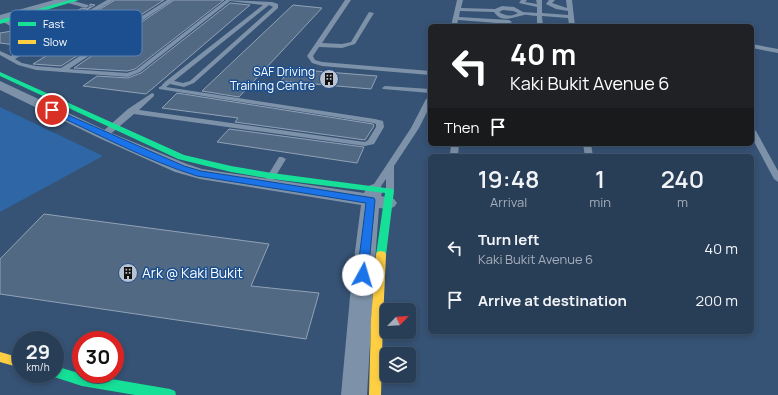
<!DOCTYPE html>
<html lang="en">
<head>
<meta charset="utf-8">
<style>
  body { margin:0; font-family:Manrope,sans-serif; background:#344961; color:#f1f3f6; height:100vh; display:flex; flex-direction:column; font-size:15px; white-space:nowrap }
  * { box-sizing:border-box; margin:0 }
  p { font-size:13px; color:#a5aeba }
  .icon { flex:none; width:22px; height:22px; fill:none; stroke:currentColor; stroke-width:2; stroke-linecap:round; stroke-linejoin:round }
  .map { position:relative; flex:1; overflow:hidden }
  .drawer { position:absolute; left:428px; top:154px; width:326px; height:180px; display:flex; flex-direction:column; background:#283e57; border-radius:6px; box-shadow:0 2px 6px #0003,0 0 0 1px #44576d }
  .drawer>* { flex:none }
  .guide { position:absolute; left:428px; top:24px; width:326px; height:122px; border-radius:6px; box-shadow:0 2px 6px #0003,0 0 0 1px #44576d; background:#202124; color:#fff; overflow:hidden }
  .needle { width:26px; rotate:65deg }
  .buttons { position:absolute; left:380px; top:303px; display:grid; gap:8px }
  .buttons a { display:grid; place-items:center; width:36px; height:36px; border-radius:6px; background:#283e57; box-shadow:0 2px 6px #0003,0 0 0 1px #44576d; font-size:20px }
  .speed { position:absolute; left:12px; top:331px; display:flex; gap:8px; font-size:20px; font-weight:700; text-align:center }
  .speed>* { display:grid; place-content:center; width:52px; height:52px; border-radius:50%; background:#283e57; box-shadow:0 2px 6px #0003,0 0 0 1px #44576d; line-height:1 }
  .speed small { font-size:10px; font-weight:400 }
  .speed .limit { border:6px solid #d22; background:#fff; color:#111 }
  .pin { position:absolute; display:grid; place-items:center; width:34px; height:34px; color:#fff; margin:-17px; border:2px solid #fff; border-radius:50%; box-shadow:0 1px 4px #0007 }
  .me { position:absolute; width:44px; margin:-22px; rotate:6deg; stroke-linejoin:round; filter:drop-shadow(0 0 3px #0008) }
  .turn { display:flex; align-items:center; gap:14px; height:84px; padding:0 16px; font-size:18px }
  .turn .icon { width:52px; height:52px; stroke-width:2.5 }
  .turn b { display:block; font-size:28px; line-height:34px }
  .then { display:flex; align-items:center; height:38px; padding:0 16px; background:#0003; gap:8px; font-size:15px }
  .eta { display:flex; justify-content:space-evenly; align-items:center; height:68px; text-align:center }
  .eta b { font-size:24px; font-weight:600; line-height:28px }
  ul { padding:0; list-style:none }
  li { display:flex; align-items:center; gap:12px; height:52px; padding:0 16px }
  li div { flex:1 }
  li b { display:block; font-size:15px }
  li em { font-style:normal }
  .map>svg:first-child { display:block }
</style>
</head>
<body>
<div class="map">
<svg width="778" height="395" viewBox="0 0 778 395">
  <rect width="100%" height="100%" fill="#365274"/>
  <polygon fill="#2f66a5" points="0,107 103,156 0,212"/>
  <g fill="#526984" stroke="#92a2b6">
    <polygon points="115,0 164,0 61,66 33,64 54,51 36,48"/>
    <polygon points="174,0 224,0 135,69 127,71 74,68"/>
    <polygon points="230,3 250,5 146,94 83,86 97,76 128,78 141,73"/>
    <polygon points="90,4 95,5 24,46 0,43 0,33 12,31 13,32 17,32 20,30 29,30 65,11 73,13 82,8 87,9 90,7"/>
    <polygon points="293,5 322,8 239,97 202,91"/>
    <polygon points="290,69 377,76 371,89 281,81"/>
    <polygon points="177,93 373,124 374,126 365,140 235,122 238,118 162,108"/>
    <polygon points="229,129 364,147 357,163 217,142"/>
    <polygon points="44,214 269,244 251,286 319,293 306,339 0,294 0,259"/>
  </g>
  <g fill="none" stroke-linecap="round" stroke-linejoin="round">
    <g fill="#7d92a8" fill-rule="evenodd">
      <polygon points="70,0 88,5 89,6 86,8 68,3 68,1"/>
      <path d="M107 0H114L15 59 22 63 36 66 61 68 167 0H173L69 69 127 73 136 70 226 0 272 2 278 4V8L194 83 184 87 170 84 166 87 375 119 383 121 384 127 374 144 365 146 134 114 107 137H101L100 135 101 133 128 109 152 93 154 94V96L139 110 365 142 368 140 376 127V124L373 123 159 89V87L162 86V85L166 81 263 5 230 1 140 72 128 77 36 70 18 65 0 55V51L11 56ZM269 5 273 7 190 81 183 83 174 81Z"/>
      <polygon points="345,0 351,0 322,43 342,44 351,42 369,12 374,13 355,44 342,48 319,47 313,56 315,60 322,62 430,71 430,75 322,66 312,63 307,56"/>
      <path d="M457 0H463L461 8 495 9 502 6 514 7 523 12 537 13V7L519 3 521 0H527L525 2 537 4 536 0H542V13L568 15V11L556 9 546 4 549 0H555L552 3 567 8 566 0H572L575 26H552L555 24H569L568 18 542 16 543 26H519L537 23V16C533 16 527 14 524 15 513 17 502 24 494 12L460 11 459 17 509 20 512 22 509 24 458 20 457 26H451ZM503 10 513 11 518 13C511 17 505 16 499 12Z"/>
      <polygon points="3,20 7,20 20,27 17,31 13,31 14,28 3,22"/>
      <polygon points="752,44 778,49 778,53 752,48"/>
      <polygon points="385,86 430,89 430,93 383,89 382,88"/>
      <polygon points="430,97 430,106 419,128 394,166 394,191 390,194 387,193 386,191 386,179 377,192 371,192 370,190 411,128 426,99"/>
      <polygon points="752,129 756,131 778,171 778,182 774,179 752,138"/>
      <polygon points="451,144 459,144 458,156 450,156"/>
      <polygon points="583,144 591,144 593,156 585,156"/>
      <polygon points="279,157 282,157 286,159 272,182 266,182 265,180"/>
    </g>
    <g fill="#7d92a8" fill-rule="evenodd">
      <polygon points="54,0 70,0 69,2 0,21 0,15"/>
      <polygon points="0,81 109,132 187,164 202,169 364,193 368,186 374,184 380,186 383,190 381,196 394,199 397,203 394,207 388,209 379,208 374,275 367,395 341,395 352,275 361,205 200,179 175,172 99,138 0,90"/>
    </g>
    <g fill="#16e098" fill-rule="evenodd">
      <polygon points="70,0 79,0 0,24 0,20"/>
      <polygon points="0,72 184,155 231,166 272,173 393,189 394,191 386,255 385,258 377,258 376,255 385,193 272,179 231,172 178,159 0,76"/>
      <polygon points="55,366 82,374 170,389 175,391 176,395 135,395 82,386 51,376 50,374 55,374"/>
    </g>
    <g fill="#ffcf43" fill-rule="evenodd">
      <polygon points="381,251 385,252 386,255 383,319 381,395 369,395 371,319 376,255 377,252"/>
      <polygon points="0,352 21,358 21,368 0,362"/>
    </g>
  </g>
  <path fill="#1a73e8" stroke="#114b97" d="M52 108 184 166 201 171 374 198 375 200 368 275 367 278H359L357 275 366 203 197 176C146 160 98 134 50 112L49 110Z"/>
  <defs>
    <symbol id="building-disc" viewBox="-11 -11 22 22"><circle r="9.5" fill="#b9c2ce" stroke="#1b4f8f"/><path d="M-4-6H4V6H1V3H-1V6H-4ZM-2.5-4.3h1.7v1.8h-1.7ZM.8-4.3h1.7v1.8H.8ZM-2.5-1h1.7V.8h-1.7ZM.8-1h1.7V.8H.8Z" fill="#111"/></symbol>
  </defs>
  <g fill-rule="evenodd">
    <use href="#building-disc" x="318" y="68" width="22" height="22"/>
    <use href="#building-disc" x="117" y="262" width="22" height="22"/>
  </g>
  <g text-anchor="middle" stroke-width="3" stroke-linejoin="round" paint-order="stroke">
    <g font-size="12" fill="#fff" stroke="#1b4f8f" text-anchor="end">
      <text x="315" y="76">SAF Driving<tspan x="315" dy="14">Training Centre</tspan></text>
    </g>
    <g font-size="14" fill="#fff" stroke="#1b4f8f" text-anchor="start">
      <text x="142" y="278">Ark @ Kaki Bukit</text>
    </g>
  </g>
  <rect x="10" y="10" width="132" height="46" rx="6" fill="#1b4f8f" stroke="#5f84b1" stroke-width="1"/>
  <rect x="18" y="22" width="18" height="4" fill="#16e098"/>
  <rect x="18" y="40" width="18" height="4" fill="#ffcf43"/>
  <g font-size="11" fill="#fff">
    <text x="43" y="28">Fast</text>
    <text x="43" y="46">Slow</text>
  </g>
</svg>
<div class="buttons">
<a><svg class="needle" viewBox="-14 -14 28 28"><path d="M0-13l5 13h-10z" fill="#e53935"/><path d="M0 13l5-13h-10z" fill="#a5aeba"/></svg></a>
<a><svg class="icon" aria-label="layers" viewBox="0 0 24 24"><path d="M12 4l9 5-9 5-9-5zM3 14l9 5 9-5"/></svg></a>
</div>
<div class="speed"><div>29<small>km/h</small></div><div class="limit">30</div></div>
<div class="pin" style="left:52px;top:110px;background:#d93025"><svg class="icon" aria-label="arrive" viewBox="0 0 24 24"><path d="M6 21V4h12l-3 4 3 4H6"/></svg></div>
<svg class="me" style="left:363px;top:275px" viewBox="-20 -20 40 40"><circle r="19" fill="#fff"/><path d="M0-13L10 11 0 6-10 11z" fill="#1a73e8"/></svg>
<div class="guide">
<div class="turn"><svg class="icon" aria-label="left" viewBox="0 0 24 24"><path d="M17 20v-9H6M10 6l-5 5 5 5"/></svg><div><b>40 m</b>Kaki Bukit Avenue 6</div></div>
<div class="then">Then<svg class="icon" aria-label="arrive" viewBox="0 0 24 24"><path d="M6 21V4h12l-3 4 3 4H6"/></svg></div>
</div>
<section class="drawer">
<div class="eta">
<div><b>19:48</b><p>Arrival</p></div>
<div><b>1</b><p>min</p></div>
<div><b>240</b><p>m</p></div>
</div>
<ul>
<li><svg class="icon" aria-label="left" viewBox="0 0 24 24"><path d="M17 20v-9H6M10 6l-5 5 5 5"/></svg><div><b>Turn left</b><p>Kaki Bukit Avenue 6</p></div><em>40 m</em></li>
<li><svg class="icon" aria-label="arrive" viewBox="0 0 24 24"><path d="M6 21V4h12l-3 4 3 4H6"/></svg><div><b>Arrive at destination</b></div><em>200 m</em></li>
</ul>
</section>
</div>
</body>
</html>
